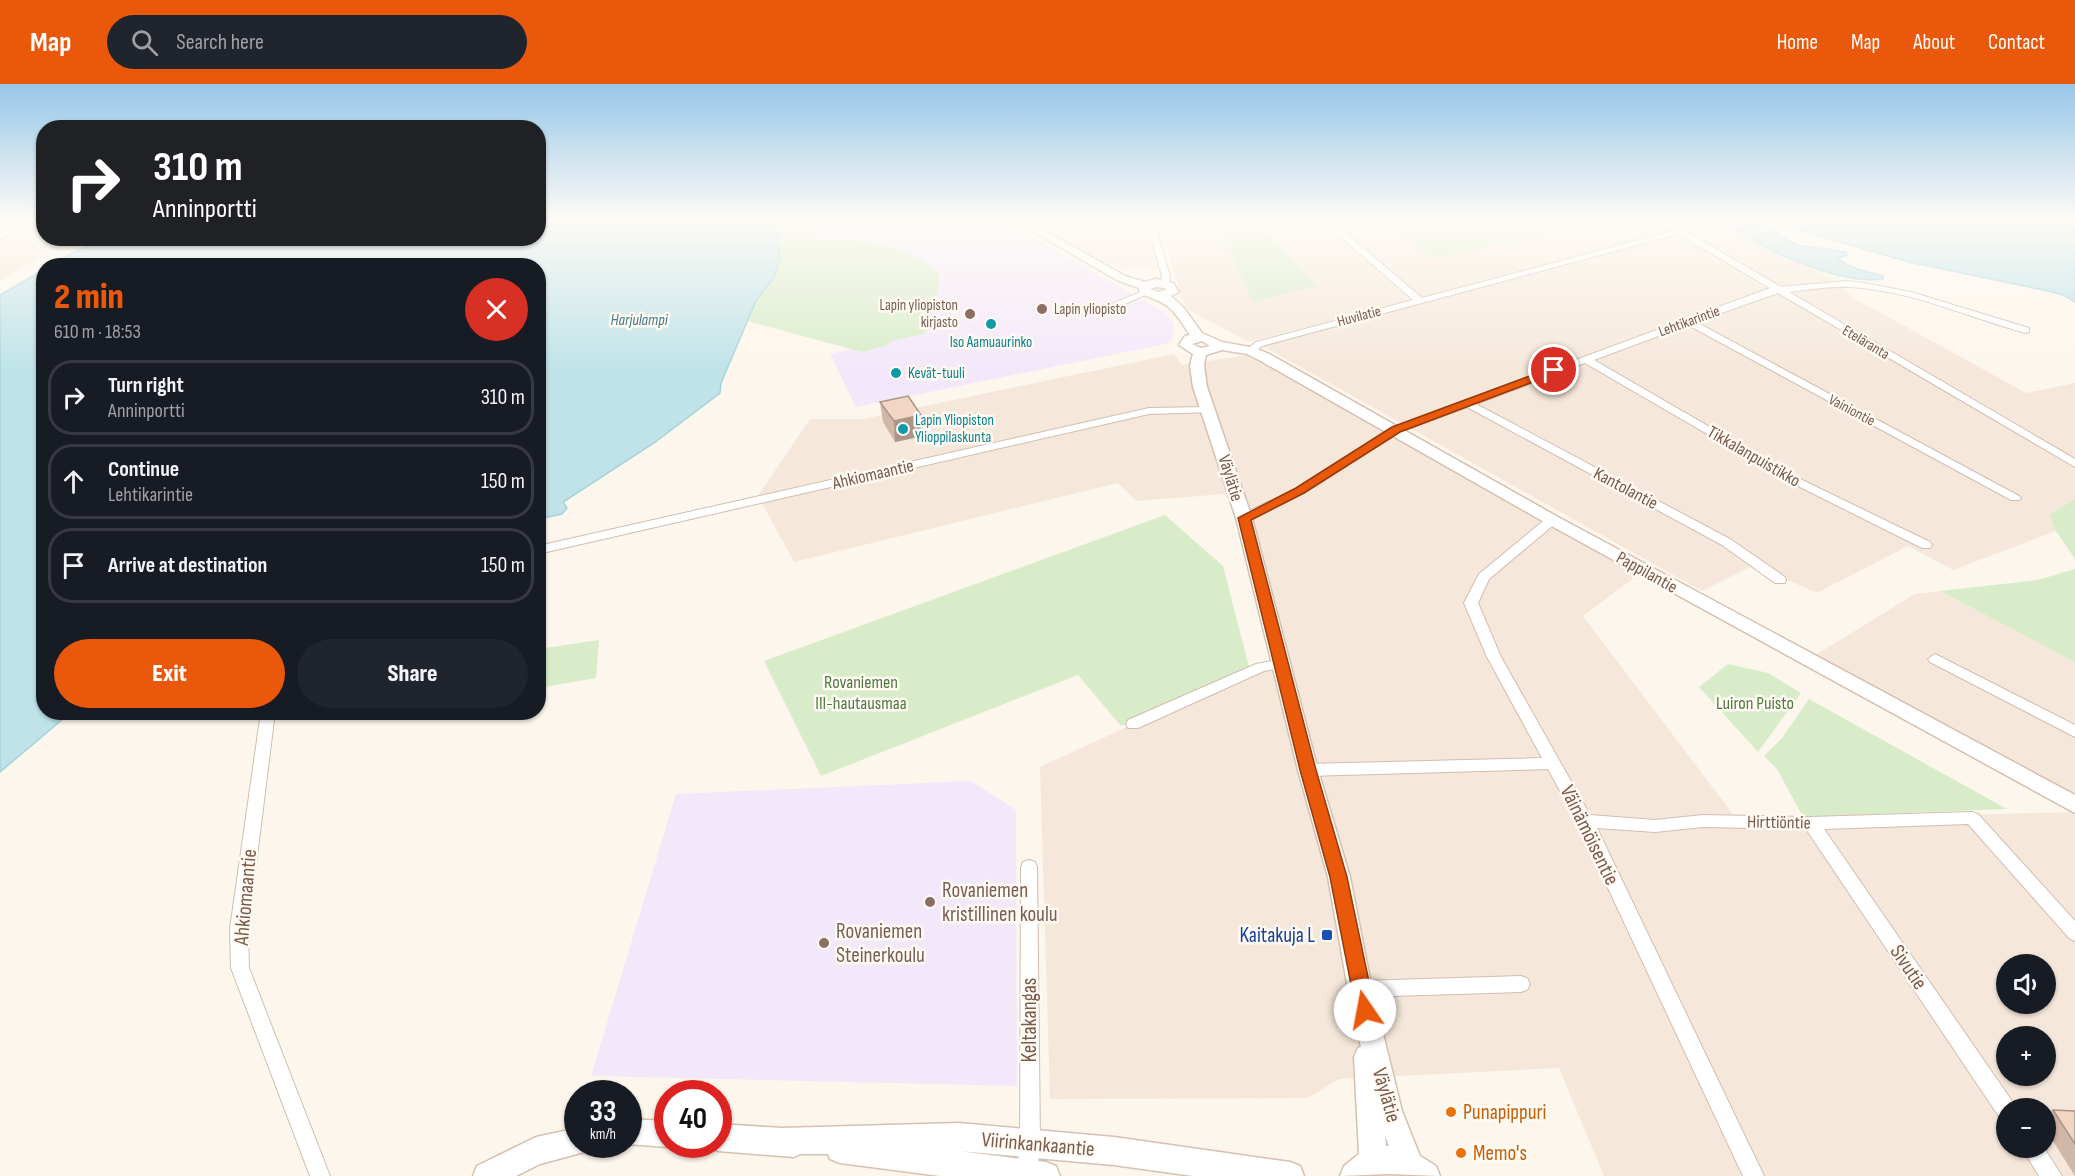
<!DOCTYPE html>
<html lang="en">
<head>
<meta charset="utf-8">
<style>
  body { margin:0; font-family:"Sofia Sans Condensed",sans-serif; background:#20242c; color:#f1f3f6; height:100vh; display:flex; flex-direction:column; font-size:22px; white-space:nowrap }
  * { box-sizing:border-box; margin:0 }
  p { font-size:20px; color:#9ea1a6 }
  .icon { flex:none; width:33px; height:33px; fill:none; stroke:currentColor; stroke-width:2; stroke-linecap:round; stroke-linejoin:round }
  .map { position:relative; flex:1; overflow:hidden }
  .panel { position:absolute; left:36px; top:174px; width:510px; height:462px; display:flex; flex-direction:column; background:#171b24; border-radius:24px; box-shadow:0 2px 4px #0004 }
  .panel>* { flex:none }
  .hud { position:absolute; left:36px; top:36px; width:510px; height:126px; border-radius:24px; box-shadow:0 2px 4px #0004; background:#202124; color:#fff; overflow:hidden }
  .buttons { position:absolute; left:1996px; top:870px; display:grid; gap:12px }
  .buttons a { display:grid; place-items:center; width:60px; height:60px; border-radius:50%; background:#171b24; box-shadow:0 2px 4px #0004; font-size:30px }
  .speed { position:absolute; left:564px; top:996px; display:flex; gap:12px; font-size:30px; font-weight:700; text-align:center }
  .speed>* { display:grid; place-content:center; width:78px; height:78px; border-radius:50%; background:#171b24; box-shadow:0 2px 4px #0004; line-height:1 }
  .speed small { font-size:15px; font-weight:400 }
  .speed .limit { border:9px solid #d22; background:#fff; color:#111 }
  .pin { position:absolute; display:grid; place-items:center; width:51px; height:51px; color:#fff; margin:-26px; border:3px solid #fff; border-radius:50%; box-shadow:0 2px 6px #0007 }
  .me { position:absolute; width:66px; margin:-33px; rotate:348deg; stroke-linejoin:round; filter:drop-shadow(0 0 4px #0008) }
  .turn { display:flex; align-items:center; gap:21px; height:126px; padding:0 18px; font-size:27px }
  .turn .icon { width:78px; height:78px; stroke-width:2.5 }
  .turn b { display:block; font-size:42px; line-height:51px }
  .round { display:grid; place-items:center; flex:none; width:63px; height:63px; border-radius:32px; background:#20242c }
  .head { display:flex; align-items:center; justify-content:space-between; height:102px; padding:0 18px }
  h1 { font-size:36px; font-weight:800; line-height:45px; color:#ea580c }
  .button { display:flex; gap:12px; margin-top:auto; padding:12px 18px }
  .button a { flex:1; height:69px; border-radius:36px; background:#ea580c; color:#fff; font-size:24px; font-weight:800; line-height:69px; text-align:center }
  .button a+a { background:#20242c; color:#f1f3f6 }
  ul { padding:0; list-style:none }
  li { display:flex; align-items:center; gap:18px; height:75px; margin:0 12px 9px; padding:0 6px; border:3px solid #363941; border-radius:24px }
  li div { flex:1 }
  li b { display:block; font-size:22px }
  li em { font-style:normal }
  header { display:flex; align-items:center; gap:36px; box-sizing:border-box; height:84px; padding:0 30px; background:#ea580c; color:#fff }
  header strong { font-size:28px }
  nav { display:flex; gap:33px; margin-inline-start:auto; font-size:21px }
  .search { width:420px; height:54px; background:#20242c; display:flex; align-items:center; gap:15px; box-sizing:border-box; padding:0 21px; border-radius:33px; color:#9ea1a6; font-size:22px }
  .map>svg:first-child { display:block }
</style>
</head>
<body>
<header>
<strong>Map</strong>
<div class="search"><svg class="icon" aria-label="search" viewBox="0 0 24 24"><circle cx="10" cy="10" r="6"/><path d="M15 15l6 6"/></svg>Search here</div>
<nav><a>Home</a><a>Map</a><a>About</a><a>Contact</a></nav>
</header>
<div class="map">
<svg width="2075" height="1092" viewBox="0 0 2075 1092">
  <rect width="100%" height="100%" fill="#fdf6ec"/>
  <g fill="#f5e8da" fill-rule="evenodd">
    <polygon points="43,134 44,154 73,155 0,197 0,156"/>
    <polygon points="1028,134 1143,134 1148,154 1066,156 1037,142"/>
    <polygon points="1159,134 1318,134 1410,216 1249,258 1188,226 1181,213"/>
    <polygon points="1327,134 1653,134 1673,146 1418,214"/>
    <polygon points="1660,134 1711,134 1829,193 1854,214 2026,309 2075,299 2075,415 2049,431 2056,447 1953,486 1908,462 1817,509 1754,481 1702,507 1261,261 1684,147"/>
    <path d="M1174 270 1182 281 1247 271 1642 488 1583 532 1738 737 2075 728V1092H1604L1559 984 1339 995 1308 1014 1050 1015 1040 683 1285 570 1238 409 1136 417 1118 399 794 478 758 412 810 335H863ZM2007 880H2046V920H2007ZM2007 952H2046V992H2007ZM2007 1024H2046V1064H2007Z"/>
    <polygon points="1940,507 2075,578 2075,715 1814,572 1915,510"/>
  </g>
  <polygon fill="#fde8e0" points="1148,155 1158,185 1122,186 1067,157"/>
  <g fill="#f3e8fa">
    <polygon points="809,134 999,134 1165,229 1173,239 1174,250 1171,256 1165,260 856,323 830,270 914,249 809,157"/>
    <polygon points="971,697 1016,726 1017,1002 591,992 676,710"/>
  </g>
  <g fill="#d8ecc9">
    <path d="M539 134H815L814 155C858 153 903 159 938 187 944 209 930 221 923 240L927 246 923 250 891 257 888 261 862 268 747 237 721 299 720 309 654 359 563 419 538 182H429L538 154Z"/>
    <polygon points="1215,134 1306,134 1257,141 1317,202 1253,218"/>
    <polygon points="1379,134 1588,134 1550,148 1431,175 1404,150"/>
    <polygon points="2075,415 2075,475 2056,447 2049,431"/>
    <polygon points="1165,431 1223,482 1250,587 1121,642 1078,591 821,692 764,577"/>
    <polygon points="2075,485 2075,578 1940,507 2038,496"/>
    <polygon points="599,556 596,594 539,604 539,565"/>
    <polygon points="1728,580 1768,589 1801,609 1758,668 1699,603"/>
    <polygon points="1809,615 2007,725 1803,733 1777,685 1764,672 1782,654"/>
  </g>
  <g fill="#bfe3e8" stroke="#a5d3da" stroke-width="1.5">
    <polygon points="539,134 776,134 780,176 774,193 756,217 721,299 720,309 654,359 563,418 567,424 562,430 539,435 538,182 51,181 74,168 105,155 538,154"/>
    <path d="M1721 134H1752L1759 137 1766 144 1775 145 1781 152 1797 161 1846 168 1847 171 1838 174C1848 185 1869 187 1883 192V195C1848 200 1798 179 1767 164 1760 160 1754 155 1747 151 1738 146 1726 144 1717 138Z"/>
    <polygon points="1756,134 2075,134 2075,218 2063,211 2048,207 1909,178"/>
    <polygon points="43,186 44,628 70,629 0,688 0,211"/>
  </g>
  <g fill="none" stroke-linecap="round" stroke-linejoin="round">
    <defs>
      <g id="street">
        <polygon points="27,134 37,134 0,156 0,151"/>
        <polygon points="1145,134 1153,134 1170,192 1168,202 1161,200 1162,192"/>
        <path d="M1319 134H1328L1422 214 1673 147 1653 134H1663L1781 203 1847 197 1864 199 1911 208 2029 244V248L2026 249C1967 233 1910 206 1849 203 1829 202 1808 206 1789 208L2075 375V383L1778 209 1696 238 2019 412 2021 414 2019 416H2011L1688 241 1594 276 1796 393 1930 458 1932 461 1930 464H1922L1788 397 1585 279 1476 320 1730 455 1785 493 1786 496 1785 499H1775L1722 461 1467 323 1400 348 1304 409 1248 437H1240L1238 434 1240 431 1296 405 1392 344 1770 204 1678 150 1262 262 1253 269H1247V265L1256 258 1413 216Z"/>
        <polygon points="1143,207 1150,209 1122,221 1114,219"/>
        <polygon points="1209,323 1213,324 1213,328 1149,330 538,470 538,462 1149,324"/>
        <polygon points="1552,432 1558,436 1556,439 1489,495 1478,519 1501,573 1590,731 1655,736 1703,731 1811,733 1972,728 1978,730 2075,837 2075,857 2069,854 1968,740 1824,745 2014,1020 2016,1024 2007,1024 2007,1037 2000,1034 1806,745 1703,743 1655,748 1597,744 1764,1092 1743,1092 1577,738 1548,685 1308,692 1303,690 1300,686 1303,682 1308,680 1542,674 1487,573 1464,519 1479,490 1548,433"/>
        <polygon points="1935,570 2075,641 2075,653 1930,578 1928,575"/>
        <polygon points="1282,575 1287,577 1289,580 1287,583 1264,587 1138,644 1128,644 1126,640 1128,636 1256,580"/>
        <polygon points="261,628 275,628 248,845 249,884 330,1092 310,1092 231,884 230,845"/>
        <polygon points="1029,776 1035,778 1037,783 1040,1059 1037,1092 1017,1092 1020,1059 1021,783 1023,778"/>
        <polygon points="1521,892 1527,894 1530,900 1527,906 1521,908 1360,913 1353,911 1351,905 1353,899 1360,897"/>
        <polygon points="2022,1064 2044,1064 2062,1092 2039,1092"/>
      </g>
      <g id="secondary">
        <path d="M1010 134H1023L1125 192 1145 198 1156 195 1173 199 1179 208 1171 212 1183 223 1202 249 1222 258 1255 264 1269 270 1558 433 2075 711V729L1546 439 1259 276 1247 270 1222 266 1206 271 1204 281 1207 303 1252 434 1318 686 1350 793 1372 905 1402 1027 1420 1072 1436 1082 1440 1092 1389 1090 1340 1092 1344 1082 1359 1070 1354 973 1358 964 1361 963 1348 905 1328 793 1298 686 1236 434 1193 303 1190 281 1193 270 1179 261 1185 252 1190 251C1172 224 1171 220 1140 210L1139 204 1117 196ZM1156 203 1165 204 1166 206 1159 208 1150 205ZM1202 257 1210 262 1201 264 1192 260ZM1385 1052 1389 1062H1386Z"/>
        <polygon points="628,1035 668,1037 668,1060 675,1060 668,1063 626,1060 628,1060"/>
        <polygon points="959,1039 1114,1053 1290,1078 1300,1082 1304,1092 1193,1092 1114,1081 959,1067 1046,1078 1056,1082 1060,1092 940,1092 840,1079 830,1075 828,1070 800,1070 794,1073 718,1067 708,1060 718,1060 718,1040 782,1044"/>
        <polygon points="578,1044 578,1060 590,1060 588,1067 540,1080 516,1092 473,1092 477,1082 536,1053"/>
      </g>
    </defs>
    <use href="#street" stroke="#d1beb0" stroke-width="2"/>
    <use href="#secondary" stroke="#d6c0b0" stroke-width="3"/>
    <use href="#street" fill="#fff" fill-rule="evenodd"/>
    <use href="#secondary" fill="#fff" fill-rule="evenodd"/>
  </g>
  <g fill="#d1b7a8">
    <polygon points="880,318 923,352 895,358 883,338"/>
    <polygon points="2053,1026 2075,1027 2075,1092 2046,1046 2046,1031"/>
  </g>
  <polygon fill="#aa9588" points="921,331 923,352 895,358 894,337"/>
  <g fill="#f3d5c3" stroke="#aa9588" stroke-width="1.5">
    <polygon points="908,312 921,331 894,337 880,318"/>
    <polygon points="2053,1026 2075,1027 2075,1060"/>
  </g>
  <linearGradient id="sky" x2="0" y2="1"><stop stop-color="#97c7e8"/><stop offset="0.47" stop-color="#fefbf6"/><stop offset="1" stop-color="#fefbf6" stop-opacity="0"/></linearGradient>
  <rect width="2075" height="287" fill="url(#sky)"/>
  <polygon fill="#ea580c" stroke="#983908" stroke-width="1.5" points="1554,283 1559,286 1557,289 1400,348 1304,409 1251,436 1316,686 1347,793 1375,926 1372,932 1365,934 1358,932 1356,926 1330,793 1300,686 1238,434 1296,404 1392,343"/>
  <g fill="#8d6e63" stroke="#fffaf3" stroke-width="2">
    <circle cx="1042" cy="225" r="6"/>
    <circle cx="970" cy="230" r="6"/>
    <circle cx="930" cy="818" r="6"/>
    <circle cx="824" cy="859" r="6"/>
  </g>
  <g fill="#0f9aa8" stroke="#fffaf3" stroke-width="2">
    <circle cx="991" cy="240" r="6"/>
    <circle cx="896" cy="289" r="6"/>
    <circle cx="903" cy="345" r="6"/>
  </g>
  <rect fill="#1a4fb4" stroke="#fffaf3" stroke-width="2" x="1321" y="845" width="12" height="12" rx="3"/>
  <g fill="#e8710a" stroke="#fffaf3" stroke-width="2">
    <circle cx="1451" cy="1028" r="6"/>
    <circle cx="1461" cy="1069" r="6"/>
  </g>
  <g text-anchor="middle" stroke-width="5" stroke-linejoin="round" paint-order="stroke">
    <g font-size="15" fill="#785e54" stroke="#fffaf3" text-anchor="end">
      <text x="958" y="226">Lapin yliopiston<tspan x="958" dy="17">kirjasto</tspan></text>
      <text x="1054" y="230" text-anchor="start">Lapin yliopisto</text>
    </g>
    <g font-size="15" fill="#7a5c4d" stroke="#fffaf3">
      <text transform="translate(1359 232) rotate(-15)" y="5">Huvilatie</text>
      <text transform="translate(1689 237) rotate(-20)" y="5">Lehtikarintie</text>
      <text transform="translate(1866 258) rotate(31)" y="5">Eteläranta</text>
      <text transform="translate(1852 326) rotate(28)" y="5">Vainiontie</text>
    </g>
    <g font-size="15" fill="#0d838f" stroke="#fffaf3" text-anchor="start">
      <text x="991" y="263" text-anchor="middle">Iso Aamuaurinko</text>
      <text x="908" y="294">Kevät-tuuli</text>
      <text x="915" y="341">Lapin Yliopiston<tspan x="915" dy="17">Ylioppilaskunta</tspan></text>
    </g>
    <g font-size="16" font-style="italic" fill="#437c86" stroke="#fffaf3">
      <text x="639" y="241">Harjulampi</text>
    </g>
    <g font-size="18" fill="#7a5c4d" stroke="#fffaf3">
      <text transform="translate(1754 372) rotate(30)" y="6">Tikkalanpuistikko</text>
      <text transform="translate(873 390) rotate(-13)" y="6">Ahkiomaantie</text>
      <text transform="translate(1231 394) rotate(73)" y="6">Väylätie</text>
      <text transform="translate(1626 404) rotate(28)" y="6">Kantolantie</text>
      <text transform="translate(1647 488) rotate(29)" y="6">Pappilantie</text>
      <text transform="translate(1779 738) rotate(1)" y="6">Hirttiöntie</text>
    </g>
    <g font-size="18" fill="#537a41" stroke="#fffaf3">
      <text x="861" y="604">Rovaniemen<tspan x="861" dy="21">III-hautausmaa</tspan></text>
      <text x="1755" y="625">Luiron Puisto</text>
    </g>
    <g font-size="21" fill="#7a5c4d" stroke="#fffaf3">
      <text transform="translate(1590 751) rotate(64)" y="7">Väinämöisentie</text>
      <text transform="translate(245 813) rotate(-85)" y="7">Ahkiomaantie</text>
      <text transform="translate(1909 883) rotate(56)" y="7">Sivutie</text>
      <text transform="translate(1029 936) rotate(-90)" y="7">Keltakangas</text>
      <text transform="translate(1387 1011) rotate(74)" y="7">Väylätie</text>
      <text transform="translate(1038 1060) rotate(5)" y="7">Viirinkankaantie</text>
    </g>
    <g font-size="21" fill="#785e54" stroke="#fffaf3" text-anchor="start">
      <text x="942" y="813">Rovaniemen<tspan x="942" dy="24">kristillinen koulu</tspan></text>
      <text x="836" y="854">Rovaniemen<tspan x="836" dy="24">Steinerkoulu</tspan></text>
    </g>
    <g font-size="21" fill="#164399" stroke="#fffaf3" text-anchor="end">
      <text x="1315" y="858">Kaitakuja L</text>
    </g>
    <g font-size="21" fill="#c56008" stroke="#fffaf3" text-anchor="start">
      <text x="1463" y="1035">Punapippuri</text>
      <text x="1473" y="1076">Memo's</text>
    </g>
  </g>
</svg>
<div class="buttons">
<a><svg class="icon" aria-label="sound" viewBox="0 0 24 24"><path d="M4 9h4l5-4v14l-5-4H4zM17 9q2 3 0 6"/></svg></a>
<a>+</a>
<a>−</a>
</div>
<div class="speed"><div>33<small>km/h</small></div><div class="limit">40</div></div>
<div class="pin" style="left:1554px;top:286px;background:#d93025"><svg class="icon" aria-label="arrive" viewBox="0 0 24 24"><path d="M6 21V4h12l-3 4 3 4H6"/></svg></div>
<svg class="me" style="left:1365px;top:926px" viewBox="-20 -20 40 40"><circle r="19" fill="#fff"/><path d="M0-13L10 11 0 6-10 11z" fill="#ea580c"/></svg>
<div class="hud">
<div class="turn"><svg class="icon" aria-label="right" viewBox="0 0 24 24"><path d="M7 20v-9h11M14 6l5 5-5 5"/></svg><div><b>310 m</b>Anninportti</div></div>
</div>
<section class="panel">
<div class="head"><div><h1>2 min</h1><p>610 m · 18:53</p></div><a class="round" style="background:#d93025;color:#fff"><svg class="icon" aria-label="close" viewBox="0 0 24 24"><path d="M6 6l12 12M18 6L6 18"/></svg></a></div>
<ul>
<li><svg class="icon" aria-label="right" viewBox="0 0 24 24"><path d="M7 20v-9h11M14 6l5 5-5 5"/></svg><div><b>Turn right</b><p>Anninportti</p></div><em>310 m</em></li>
<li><svg class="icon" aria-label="ahead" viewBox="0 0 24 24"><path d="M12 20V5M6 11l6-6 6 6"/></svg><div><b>Continue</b><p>Lehtikarintie</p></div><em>150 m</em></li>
<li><svg class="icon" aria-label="arrive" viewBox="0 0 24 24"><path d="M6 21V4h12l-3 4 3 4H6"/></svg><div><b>Arrive at destination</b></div><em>150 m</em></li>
</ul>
<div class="button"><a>Exit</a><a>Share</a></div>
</section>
</div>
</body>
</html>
